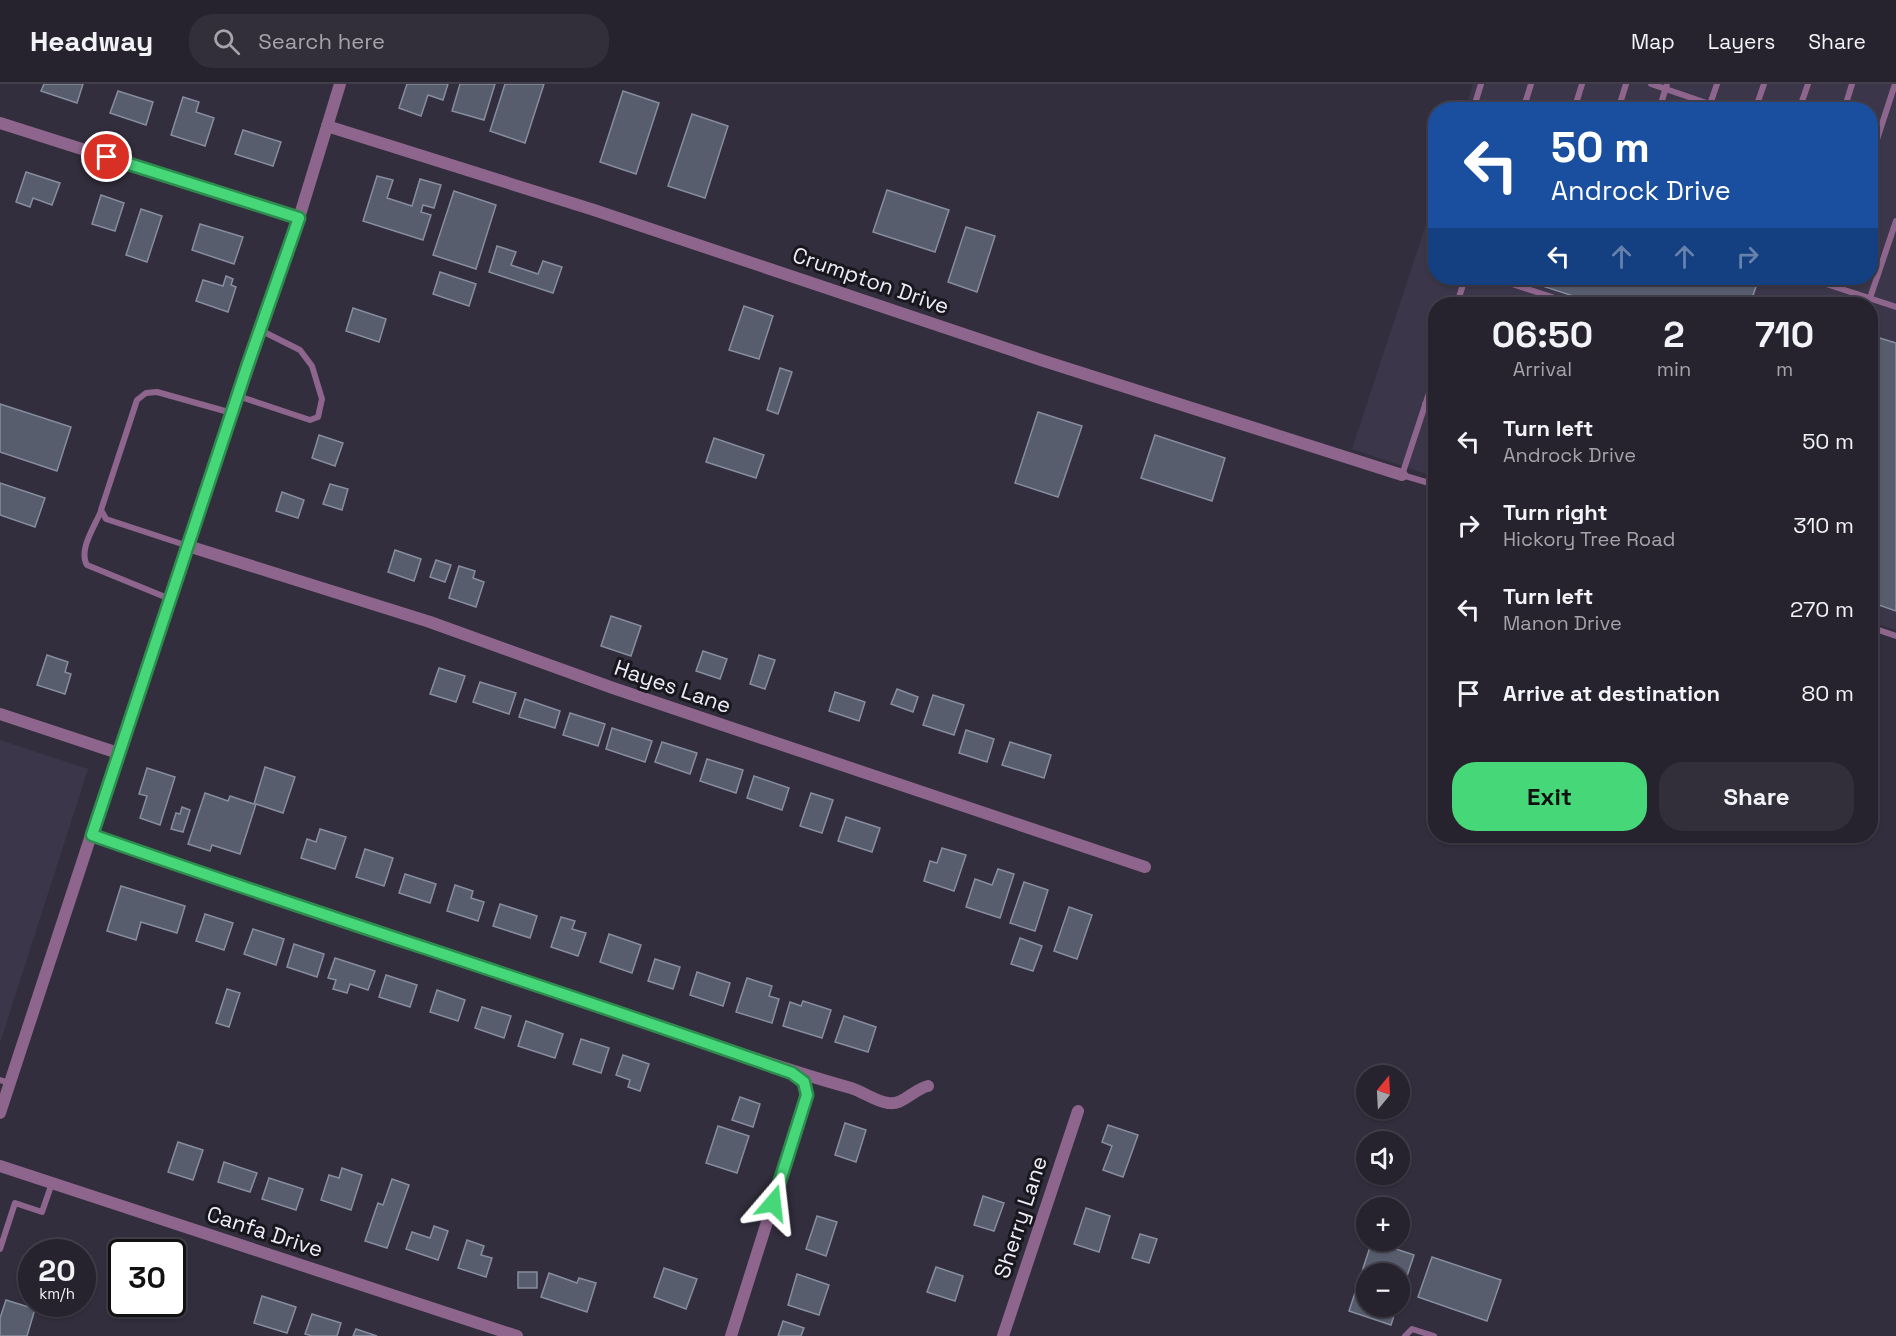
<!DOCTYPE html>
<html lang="en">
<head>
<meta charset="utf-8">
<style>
  body { margin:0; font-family:"Space Grotesk",sans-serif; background:#322f3a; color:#f1f3f6; height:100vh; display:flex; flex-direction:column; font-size:22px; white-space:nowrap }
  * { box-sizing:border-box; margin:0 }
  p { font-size:20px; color:#a4a4aa }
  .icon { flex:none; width:33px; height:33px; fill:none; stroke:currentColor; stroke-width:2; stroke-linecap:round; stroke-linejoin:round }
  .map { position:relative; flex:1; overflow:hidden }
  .side { position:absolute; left:1428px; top:213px; width:450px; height:546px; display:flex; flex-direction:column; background:#26222e; border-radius:24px; box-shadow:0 2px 4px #0004,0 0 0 2px #423f4a }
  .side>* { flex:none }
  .top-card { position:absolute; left:1428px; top:18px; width:450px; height:183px; border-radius:24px; box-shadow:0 2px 4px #0004,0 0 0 2px #423f4a; background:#1a4fa0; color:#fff; overflow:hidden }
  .needle { width:39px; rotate:18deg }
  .controls { position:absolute; left:1356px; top:981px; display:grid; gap:12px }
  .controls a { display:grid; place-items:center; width:54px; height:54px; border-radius:50%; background:#26222e; box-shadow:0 2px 4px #0004,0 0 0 2px #423f4a; font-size:30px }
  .speed { position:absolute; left:18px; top:1155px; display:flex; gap:12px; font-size:30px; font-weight:700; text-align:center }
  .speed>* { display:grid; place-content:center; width:78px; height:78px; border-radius:50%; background:#26222e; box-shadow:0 2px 4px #0004,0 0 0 2px #423f4a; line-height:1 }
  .speed small { font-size:15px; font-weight:400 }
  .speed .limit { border:3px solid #111; border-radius:9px; background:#fff; color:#111 }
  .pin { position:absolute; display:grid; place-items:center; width:51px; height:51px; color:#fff; margin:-26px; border:3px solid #fff; border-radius:50%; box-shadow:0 2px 6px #0007 }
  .me { position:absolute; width:66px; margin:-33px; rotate:17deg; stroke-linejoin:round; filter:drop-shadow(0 0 4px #0008) }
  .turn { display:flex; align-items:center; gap:21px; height:126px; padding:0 24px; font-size:27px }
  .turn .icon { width:78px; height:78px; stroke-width:2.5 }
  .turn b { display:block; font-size:42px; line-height:51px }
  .lanes { display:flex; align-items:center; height:57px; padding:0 24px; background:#0003; justify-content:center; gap:30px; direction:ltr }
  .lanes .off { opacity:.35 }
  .eta { display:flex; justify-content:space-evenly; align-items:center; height:102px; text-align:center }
  .eta b { font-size:36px; font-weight:800; line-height:42px }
  .cta { display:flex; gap:12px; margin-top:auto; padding:12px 24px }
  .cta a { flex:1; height:69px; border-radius:24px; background:#46d779; color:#111; font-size:24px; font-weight:800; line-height:69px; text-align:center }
  .cta a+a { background:#322f3a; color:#f1f3f6 }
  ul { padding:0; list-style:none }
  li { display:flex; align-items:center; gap:18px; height:84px; padding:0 24px }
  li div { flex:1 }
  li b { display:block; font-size:22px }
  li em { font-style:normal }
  header { display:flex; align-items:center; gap:36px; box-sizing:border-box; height:84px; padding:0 30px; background:#26222e; border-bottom:2px solid #423f4a }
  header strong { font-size:28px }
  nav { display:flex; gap:33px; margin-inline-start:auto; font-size:21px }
  .search { width:420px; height:54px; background:#322f3a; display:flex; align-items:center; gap:15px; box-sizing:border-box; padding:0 21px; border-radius:24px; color:#a4a4aa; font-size:22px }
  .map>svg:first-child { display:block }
</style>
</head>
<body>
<header>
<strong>Headway</strong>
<div class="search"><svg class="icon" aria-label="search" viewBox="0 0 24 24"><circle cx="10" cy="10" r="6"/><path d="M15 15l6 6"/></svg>Search here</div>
<nav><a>Map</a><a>Layers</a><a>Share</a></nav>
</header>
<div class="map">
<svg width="1896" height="1252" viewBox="0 0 1896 1252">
  <rect width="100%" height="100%" fill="#322e3d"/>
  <g fill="#3c364a">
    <polygon points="1473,0 1896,0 1896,546 1871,538 1870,220 1436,220 1435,393 1352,365 1435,113 1436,194 1870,194 1870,26 1465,25"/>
    <polygon points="0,656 88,685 0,959"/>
  </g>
  <g fill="#575d6d" stroke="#878d9f" stroke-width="1.5">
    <polygon points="44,0 83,0 77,19 41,7"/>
    <polygon points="407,0 448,0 443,16 428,11 421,32 399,24"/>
    <polygon points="460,0 495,0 484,36 452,27"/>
    <polygon points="505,0 544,0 525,59 490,47"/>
    <polygon points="118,7 153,18 146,41 110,29"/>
    <polygon points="623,7 659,19 636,90 600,78"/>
    <polygon points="183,13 199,18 196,28 214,34 205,62 171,51"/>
    <polygon points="692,30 728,42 705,114 668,102"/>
    <polygon points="243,46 281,58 273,82 235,70"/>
    <polygon points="26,88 60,99 52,121 33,114 30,123 16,118"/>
    <polygon points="377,92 393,96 387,114 412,122 420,95 441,101 434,124 423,121 421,128 431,131 423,156 363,137"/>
    <polygon points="887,106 949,126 935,168 873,148"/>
    <polygon points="454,107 496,121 476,185 433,171"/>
    <polygon points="101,111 124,119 115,147 92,140"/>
    <polygon points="141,125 162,132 147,178 126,171"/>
    <polygon points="200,140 243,153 234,180 192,166"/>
    <polygon points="966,143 995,152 977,208 948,198"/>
    <polygon points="497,162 516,168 511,181 538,190 543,177 562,183 553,209 489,188"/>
    <polygon points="440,188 476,200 469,222 433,210"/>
    <polygon points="226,192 233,195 231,201 236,203 228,228 196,217 203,196 223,202"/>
    <polygon points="1518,194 1759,194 1750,220 1598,220"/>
    <polygon points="1804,213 1827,220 1802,220"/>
    <polygon points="744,222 773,232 759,275 729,266"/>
    <polygon points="353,224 386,235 379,258 346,247"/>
    <polygon points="1870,235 1875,236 1870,251"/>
    <polygon points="1870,251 1896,259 1896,527 1870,518"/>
    <polygon points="780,284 792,288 778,330 767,326"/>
    <polygon points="0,320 71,343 57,387 0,368"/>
    <polygon points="1038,328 1082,342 1058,413 1015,399"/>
    <polygon points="319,351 343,359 335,382 312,374"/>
    <polygon points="1155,351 1225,374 1212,417 1141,394"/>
    <polygon points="714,354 764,371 756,394 706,378"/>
    <polygon points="0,399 45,414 35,443 0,431"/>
    <polygon points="330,400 348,405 342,426 323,420"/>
    <polygon points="282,408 304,416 298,434 276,427"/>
    <polygon points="395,466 421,475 414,497 388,488"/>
    <polygon points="436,476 451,481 445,498 430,493"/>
    <polygon points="459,482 475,487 473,494 484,498 476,523 449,514"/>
    <polygon points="611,532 641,542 631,572 601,562"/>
    <polygon points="703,567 727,575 720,595 696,587"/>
    <polygon points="47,571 68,578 65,588 71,590 65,610 37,601"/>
    <polygon points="759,571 775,576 765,605 750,600"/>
    <polygon points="439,584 465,592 456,618 430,610"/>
    <polygon points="480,598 516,609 509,630 473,618"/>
    <polygon points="897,605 918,613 913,628 891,620"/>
    <polygon points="835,608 865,618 859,637 829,627"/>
    <polygon points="933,611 964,621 954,651 923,641"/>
    <polygon points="525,615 560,627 555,644 519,633"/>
    <polygon points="570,629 605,640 598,662 563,651"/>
    <polygon points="612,644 652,657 645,678 606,665"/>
    <polygon points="966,646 994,655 987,678 959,669"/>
    <polygon points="662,658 697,669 690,690 655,678"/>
    <polygon points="1010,658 1051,671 1044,694 1002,681"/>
    <polygon points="707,675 743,686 736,709 700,697"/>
    <polygon points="265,683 295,693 283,729 256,720 240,770 212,761 210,767 188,760 205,709 228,717 230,712 254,720"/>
    <polygon points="147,684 175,693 160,741 140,734 147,712 139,710"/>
    <polygon points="754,692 789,704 782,726 747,714"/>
    <polygon points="811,709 833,716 822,749 800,742"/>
    <polygon points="182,723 190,726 183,748 171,745 176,729 180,730"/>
    <polygon points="846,733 880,744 872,768 838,757"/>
    <polygon points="320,745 346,753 335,785 301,774 307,755 316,758"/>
    <polygon points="942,764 966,771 954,807 924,797 930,777 937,779"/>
    <polygon points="365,765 393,774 384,802 356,793"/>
    <polygon points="998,785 1014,790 1000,834 966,823 975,795 992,801"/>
    <polygon points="405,790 436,800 430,819 399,809"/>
    <polygon points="1024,798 1048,806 1035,847 1010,839"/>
    <polygon points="455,801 473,807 471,814 484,818 478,837 447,827"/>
    <polygon points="121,802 185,822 177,849 141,838 136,856 107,847"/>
    <polygon points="500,820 537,832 530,854 493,842"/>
    <polygon points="1069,823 1092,831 1077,875 1054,867"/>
    <polygon points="205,830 233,839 224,866 196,857"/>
    <polygon points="561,833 575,837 572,845 586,849 578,872 551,863"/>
    <polygon points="253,845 284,855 276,881 244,870"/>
    <polygon points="609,850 641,861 632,889 600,878"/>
    <polygon points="1020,854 1042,862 1033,887 1011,880"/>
    <polygon points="294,860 324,870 317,893 287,883"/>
    <polygon points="335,874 375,887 368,906 350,900 347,909 333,905 336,896 328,894"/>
    <polygon points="655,875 680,883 673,905 648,897"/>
    <polygon points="697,888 730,899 723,922 690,911"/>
    <polygon points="386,891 417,901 410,923 379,913"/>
    <polygon points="747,894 772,902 769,912 779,915 772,939 736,928"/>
    <polygon points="227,905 240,909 229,943 216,939"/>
    <polygon points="437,906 465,916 458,937 430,928"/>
    <polygon points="803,917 831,926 822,954 783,942 790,918 801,922"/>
    <polygon points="482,923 511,932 504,954 475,944"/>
    <polygon points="844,932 876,943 868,968 835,958"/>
    <polygon points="526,937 563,950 555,974 518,962"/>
    <polygon points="581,955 609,964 601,989 573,980"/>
    <polygon points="623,971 649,980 640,1007 628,1003 630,996 616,991"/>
    <polygon points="740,1013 760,1020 753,1043 732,1036"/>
    <polygon points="845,1039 866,1046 856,1078 835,1071"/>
    <polygon points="1108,1041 1138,1051 1123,1093 1103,1086 1112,1062 1102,1058"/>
    <polygon points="718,1042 749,1052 737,1089 706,1079"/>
    <polygon points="178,1058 203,1066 193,1096 168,1088"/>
    <polygon points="224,1078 257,1089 250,1108 218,1098"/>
    <polygon points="342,1084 362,1091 351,1126 321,1116 329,1091 339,1094"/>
    <polygon points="269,1094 303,1105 296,1126 262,1115"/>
    <polygon points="392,1095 409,1101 387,1164 365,1157 378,1119 383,1121"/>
    <polygon points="983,1112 1004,1119 994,1147 974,1141"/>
    <polygon points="1086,1124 1110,1132 1099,1168 1074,1160"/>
    <polygon points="817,1132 837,1138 826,1172 806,1165"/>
    <polygon points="434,1142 448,1147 438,1176 406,1165 412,1148 430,1154"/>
    <polygon points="1140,1150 1157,1155 1149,1179 1132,1174"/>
    <polygon points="467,1156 484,1162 481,1171 492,1174 486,1193 458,1184"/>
    <polygon points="1372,1157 1414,1171 1400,1213 1400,1190 1366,1190 1366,1222 1397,1222 1391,1241 1349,1227"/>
    <polygon points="120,1163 135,1168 122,1168 122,1185 114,1183"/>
    <polygon points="1432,1173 1501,1196 1487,1237 1418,1213"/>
    <polygon points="172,1183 187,1188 181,1205 172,1202"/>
    <polygon points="936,1183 963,1192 955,1217 927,1208"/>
    <polygon points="664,1184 697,1195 686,1225 654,1213"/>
    <rect x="518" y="1188" width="19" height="16"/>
    <polygon points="549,1189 577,1199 579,1194 596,1199 587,1228 541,1213"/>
    <polygon points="797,1190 829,1201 819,1231 788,1221"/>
    <polygon points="262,1212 296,1223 287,1249 254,1239"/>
    <polygon points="6,1216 35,1225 27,1252 0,1252 0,1234"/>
    <polygon points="41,1220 66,1220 64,1227"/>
    <polygon points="312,1230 341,1239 337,1252 312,1252 305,1250"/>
    <polygon points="783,1237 804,1244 801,1252 778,1252"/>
    <polygon points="356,1245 377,1252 353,1252"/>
  </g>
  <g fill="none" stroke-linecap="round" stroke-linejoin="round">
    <g stroke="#8e668d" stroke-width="6">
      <polyline points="1651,0 1727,26"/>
      <polyline points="1473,26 1481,0"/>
      <polyline points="1523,26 1531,0"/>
      <polyline points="1574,26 1582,0"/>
      <polyline points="1618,26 1626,0"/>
      <polyline points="1659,26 1667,0"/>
      <polyline points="1708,26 1717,0"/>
      <polyline points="1755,26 1764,0"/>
      <polyline points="1799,26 1808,0"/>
      <polyline points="1844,26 1852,0"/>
      <polyline points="1870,77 1895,0"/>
      <polyline points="1436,138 1429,158 1432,166 1436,168"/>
      <polyline points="1494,194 1573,220"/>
      <polyline points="1808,194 1896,223"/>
      <polyline points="1870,214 1896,137"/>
      <polyline points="1457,220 1465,194"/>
      <polyline points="1436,288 1402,391 1436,401"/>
      <polyline points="238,312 310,336 318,333 322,315 312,282 300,266 260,246"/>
      <polyline points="1425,320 1436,324"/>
      <path d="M101 427C95 442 78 466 87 481L170 515"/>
      <polyline points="188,462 106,435 101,426 137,316 146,309 157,308 232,329"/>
      <polyline points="1870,543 1896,552"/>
      <polyline points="0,996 10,999"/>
      <polyline points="0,1165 15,1119 42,1128 52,1099"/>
      <polyline points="1405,1252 1412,1245 1434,1252"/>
    </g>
    <g stroke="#8e668d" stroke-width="12">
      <polyline points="0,39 299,134"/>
      <polyline points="327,42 594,126 1044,277 1402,391"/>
      <polyline points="188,462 430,538 613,604 1145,783"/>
      <polyline points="0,630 118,669"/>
      <path d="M92 751C268 813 445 869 622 929 698 954 773 983 851 1004 864 1008 874 1017 888 1019 902 1022 914 1005 928 1002"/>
      <polyline points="0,1082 517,1252"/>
      <polyline points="731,1252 807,1011 804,998 795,991"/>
      <polyline points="1003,1252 1078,1027"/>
    </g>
    <polyline stroke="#8e668d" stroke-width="12" points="0,1029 118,669 299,134 340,0"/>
  </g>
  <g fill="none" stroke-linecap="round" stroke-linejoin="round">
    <defs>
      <path id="route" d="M107 73 299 134 248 280 92 751C324 833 560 906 792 989L804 998 807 1011 773 1119"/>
    </defs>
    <use href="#route" stroke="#2e8c4f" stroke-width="15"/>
    <use href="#route" stroke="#46d779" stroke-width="10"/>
  </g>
  <g text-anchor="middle" stroke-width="6" stroke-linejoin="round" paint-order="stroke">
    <g font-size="22" fill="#edebf5" stroke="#19171e">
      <text transform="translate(871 196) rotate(19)" y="8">Crumpton Drive</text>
      <text transform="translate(673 602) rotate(19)" y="8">Hayes Lane</text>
      <text transform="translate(1020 1133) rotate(-72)" y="8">Sherry Lane</text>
      <text transform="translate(265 1147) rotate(18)" y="8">Canfa Drive</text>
    </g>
  </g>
</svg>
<div class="controls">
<a><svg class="needle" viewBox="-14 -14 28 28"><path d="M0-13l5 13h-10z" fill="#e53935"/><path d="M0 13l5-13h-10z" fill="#a4a4aa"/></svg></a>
<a><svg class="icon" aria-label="sound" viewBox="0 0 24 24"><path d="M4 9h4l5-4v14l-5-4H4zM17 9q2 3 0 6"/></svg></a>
<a>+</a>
<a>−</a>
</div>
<div class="speed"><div>20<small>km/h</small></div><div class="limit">30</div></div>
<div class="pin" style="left:107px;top:73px;background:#d93025"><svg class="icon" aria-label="arrive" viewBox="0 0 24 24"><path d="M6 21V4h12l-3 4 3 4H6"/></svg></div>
<svg class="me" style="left:773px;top:1119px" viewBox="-20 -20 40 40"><path d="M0-17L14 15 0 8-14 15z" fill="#46d779" stroke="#fff" stroke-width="4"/></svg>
<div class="top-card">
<div class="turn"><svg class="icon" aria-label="left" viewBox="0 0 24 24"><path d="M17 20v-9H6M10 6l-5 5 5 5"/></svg><div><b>50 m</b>Androck Drive</div></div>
<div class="lanes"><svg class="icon" aria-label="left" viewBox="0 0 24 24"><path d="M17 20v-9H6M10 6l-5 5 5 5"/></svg><svg class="icon off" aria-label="ahead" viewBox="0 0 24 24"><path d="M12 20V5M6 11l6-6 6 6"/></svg><svg class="icon off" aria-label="ahead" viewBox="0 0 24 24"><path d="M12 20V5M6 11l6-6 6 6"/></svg><svg class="icon off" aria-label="right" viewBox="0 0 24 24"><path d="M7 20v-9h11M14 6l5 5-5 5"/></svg></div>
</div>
<section class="side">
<div class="eta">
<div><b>06:50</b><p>Arrival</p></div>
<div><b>2</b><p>min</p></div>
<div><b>710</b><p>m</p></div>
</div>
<ul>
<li><svg class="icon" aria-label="left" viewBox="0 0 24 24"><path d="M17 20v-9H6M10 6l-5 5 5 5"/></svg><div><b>Turn left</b><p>Androck Drive</p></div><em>50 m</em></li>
<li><svg class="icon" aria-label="right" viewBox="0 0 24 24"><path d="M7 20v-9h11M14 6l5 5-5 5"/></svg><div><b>Turn right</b><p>Hickory Tree Road</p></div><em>310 m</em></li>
<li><svg class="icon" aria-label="left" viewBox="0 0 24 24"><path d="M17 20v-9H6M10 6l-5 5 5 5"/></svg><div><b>Turn left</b><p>Manon Drive</p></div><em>270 m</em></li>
<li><svg class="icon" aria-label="arrive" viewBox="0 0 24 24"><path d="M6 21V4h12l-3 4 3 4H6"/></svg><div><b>Arrive at destination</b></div><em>80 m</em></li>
</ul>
<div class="cta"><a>Exit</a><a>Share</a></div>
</section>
</div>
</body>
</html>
